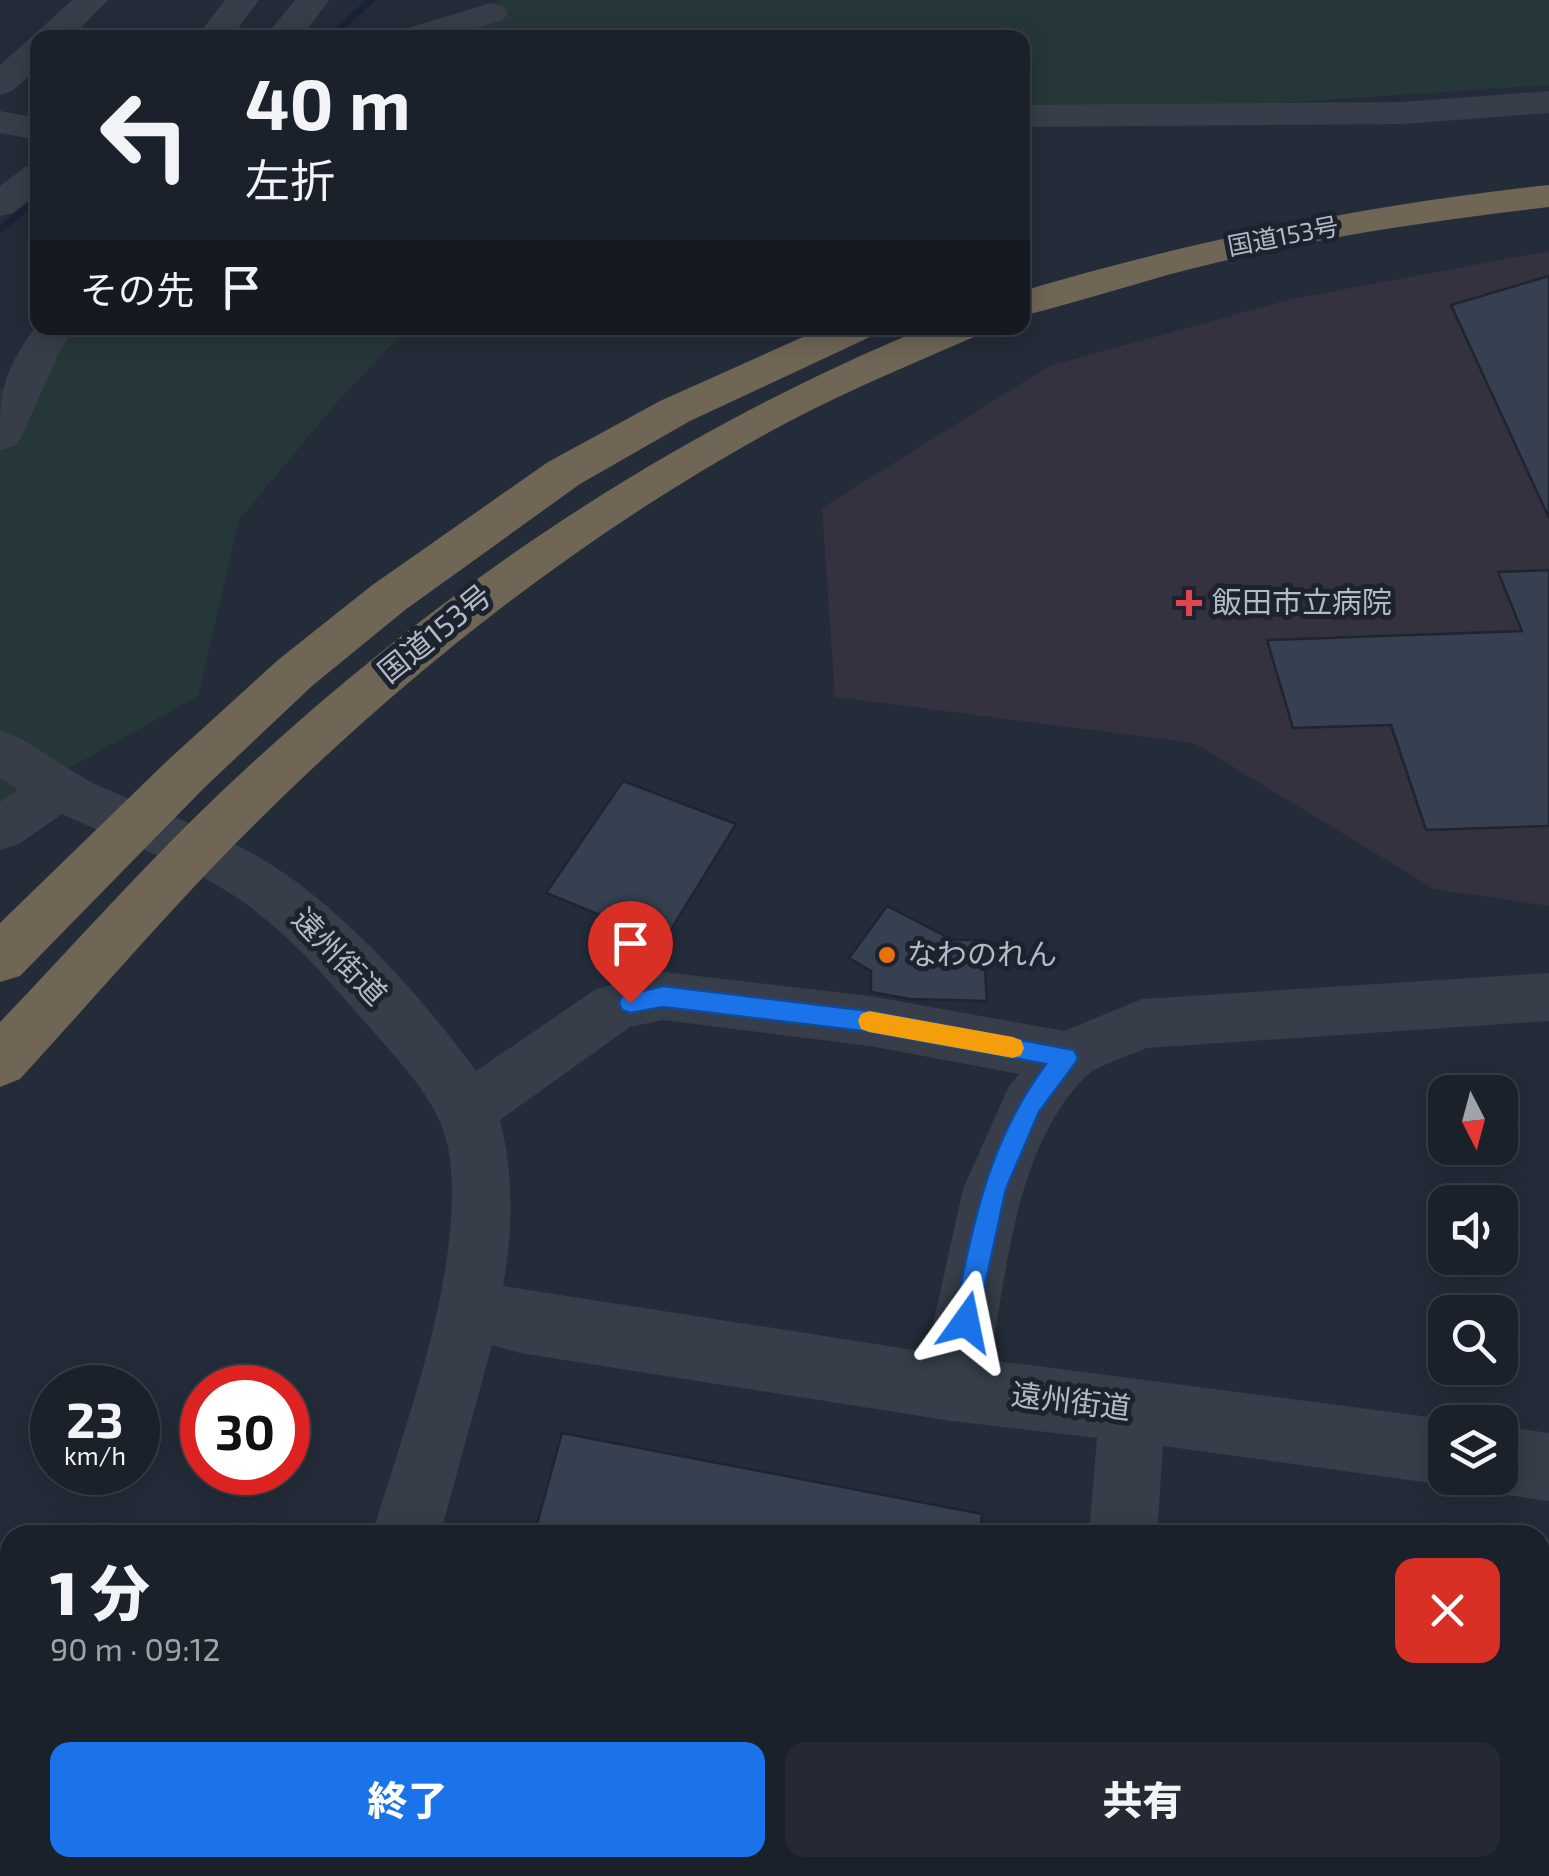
<!DOCTYPE html>
<html lang="ja">
<head>
<meta charset="utf-8">
<style>
  body { margin:0; font-family:"Exo 2","Noto Sans JP",sans-serif; background:#242933; color:#f1f3f6; height:100vh; display:flex; flex-direction:column; font-size:38px; white-space:nowrap }
  * { box-sizing:border-box; margin:0 }
  p { font-size:32px; color:#a0a3a9 }
  .icon { flex:none; width:55px; height:55px; fill:none; stroke:currentColor; stroke-width:2; stroke-linecap:round; stroke-linejoin:round }
  .map { position:relative; flex:1; overflow:hidden }
  .side { position:absolute; left:0px; top:1525px; width:1550px; height:352px; display:flex; flex-direction:column; background:#1b212b; border-radius:30px 30px 0 0; box-shadow:0 5px 25px #0003,0 0 0 2px #393e47 }
  .side>* { flex:none }
  .banner { position:absolute; left:30px; top:30px; width:1000px; height:305px; border-radius:20px; box-shadow:0 5px 25px #0003,0 0 0 2px #393e47; background:#1b212b; color:#f1f3f6; overflow:hidden }
  .needle { width:65px; rotate:174deg }
  .controls { position:absolute; left:1428px; top:1075px; display:grid; gap:20px }
  .controls a { display:grid; place-items:center; width:90px; height:90px; border-radius:20px; background:#1b212b; box-shadow:0 5px 25px #0003,0 0 0 2px #393e47; font-size:50px }
  .speed { position:absolute; left:30px; top:1365px; display:flex; gap:20px; font-size:50px; font-weight:700; text-align:center }
  .speed>* { display:grid; place-content:center; width:130px; height:130px; border-radius:50%; background:#1b212b; box-shadow:0 5px 25px #0003,0 0 0 2px #393e47; line-height:1 }
  .speed small { font-size:25px; font-weight:400 }
  .speed .limit { border:15px solid #d22; background:#fff; color:#111 }
  .pin { position:absolute; display:grid; place-items:center; width:85px; height:85px; color:#fff; margin:-102px -42px; border-radius:50% 50% 50% 0; rotate:-45deg; box-shadow:0 0 10px #0007 }
  .pin .icon { rotate:45deg }
  .me { position:absolute; width:110px; margin:-55px; rotate:12deg; stroke-linejoin:round; filter:drop-shadow(0 0 8px #0008) }
  .turn { display:flex; align-items:center; gap:35px; height:210px; padding:0 50px; font-size:45px }
  .turn .icon { width:130px; height:130px; stroke-width:2.5 }
  .turn b { display:block; font-size:70px; line-height:85px }
  .then { display:flex; align-items:center; height:95px; padding:0 50px; background:#0003; gap:20px; font-size:38px }
  .round { display:grid; place-items:center; flex:none; width:105px; height:105px; border-radius:20px; background:#242933 }
  .head { display:flex; align-items:center; justify-content:space-between; height:170px; padding:0 50px }
  h1 { font-size:60px; font-weight:800; line-height:75px }
  .action { display:flex; gap:20px; margin-top:auto; padding:20px 50px }
  .action a { flex:1; height:115px; border-radius:20px; background:#1a73e8; color:#fff; font-size:40px; font-weight:800; line-height:115px; text-align:center }
  .action a+a { background:#242933; color:#f1f3f6 }
  .map>svg:first-child { display:block }
</style>
</head>
<body>
<div class="map">
<svg width="1549" height="1876" viewBox="0 0 1549 1876">
  <rect width="100%" height="100%" fill="#242c39"/>
  <polygon fill="#34323e" points="1549,251 1549,906 1434,889 1194,743 835,697 822,508 1049,366 1292,299"/>
  <g fill="#26373a">
    <polygon points="499,0 1549,0 1549,85 1264,104 1023,107 1022,38 458,38"/>
    <polygon points="65,328 408,328 343,395 239,520 198,696 0,807 0,390"/>
  </g>
  <g fill="none" stroke-linecap="round" stroke-linejoin="round">
    <g fill="#182336" fill-rule="evenodd">
      <polygon points="366,0 376,0 334,38 324,38"/>
      <polygon points="38,194 38,203 0,234 0,225"/>
    </g>
  </g>
  <g fill="#364050" stroke="#1f2530" stroke-width="2.5">
    <polygon points="1549,276 1549,518 1451,305"/>
    <polygon points="1549,570 1549,826 1426,830 1391,725 1293,728 1267,640 1522,631 1498,572"/>
    <polygon points="623,781 736,824 664,941 546,893"/>
    <polygon points="887,906 953,940 983,940 987,1001 910,999 871,992 871,971 849,958"/>
    <polygon points="562,1433 982,1514 980,1535 534,1535"/>
  </g>
  <g fill="none" stroke-linecap="round" stroke-linejoin="round">
    <g fill="#373e49" fill-rule="evenodd">
      <path d="M72 0H108L71 38H38V68L12 91 0 95V65C26 42 46 24 72 0Z"/>
      <polygon points="225,0 259,0 231,38 196,38"/>
      <polygon points="295,0 329,0 301,38 264,38"/>
      <polygon points="491,3 503,6 508,13 503,20 447,38 393,38 398,31"/>
      <polygon points="1549,91 1549,113 1403,124 1022,127 1022,105 1403,102"/>
      <polygon points="0,111 38,118 38,140 0,133"/>
      <polygon points="38,164 38,194 13,213 0,216 0,186 25,167"/>
      <path d="M38 323V328H75L59 352 22 436 15 446 0 450C0 389 1 375 38 323Z"/>
      <path d="M0 730C35 742 65 770 99 786 148 808 199 824 246 850 333 896 418 992 476 1071L596 989 663 972 870 996 1064 1031 1142 999 1549 973V1021L1146 1048C1128 1057 1098 1064 1084 1078 1015 1151 1008 1266 990 1360L1445 1419 1455 1422H1445V1478H1464L1445 1485 1163 1446 1157 1535H1089L1097 1438 952 1421 520 1353 492 1345 440 1535H372C405 1425 463 1273 450 1159 444 1109 411 1075 379 1038 333 986 291 933 233 895 180 861 119 841 62 814L19 844 0 850V802L18 790 0 778ZM663 1020 870 1046 1019 1074 1009 1086 963 1189 927 1352 503 1286C513 1230 514 1176 500 1120L630 1027Z"/>
      <polygon points="1500,1426 1549,1433 1549,1501 1500,1494 1476,1484 1474,1478 1500,1478"/>
      <polygon points="1540,1742 1549,1744 1549,1818 1540,1816"/>
      <polygon points="0,1782 10,1784 10,1860 0,1858"/>
      <polygon points="188,1868 349,1868 347,1876 191,1876"/>
      <polygon points="1062,1868 1138,1868 1137,1876 1061,1876"/>
    </g>
    <g fill="#6f6655" fill-rule="evenodd">
      <path d="M1549 185V207C1437 220 1325 236 1215 263 1150 278 1087 300 1022 316V291C1195 240 1370 204 1549 185Z"/>
      <polygon points="823,328 876,328 870,337 690,421 580,484 405,610 312,686 204,788 20,976 0,982 0,923 168,760 278,660 371,586 548,462 660,401"/>
      <path d="M925 328H980L974 337C907 366 839 394 775 429 583 534 411 669 257 822 174 904 99 993 20 1079L0 1087V1022C74 945 144 865 221 792 428 596 661 437 925 328Z"/>
    </g>
  </g>
  <path fill="#1a73e8" stroke="#114b97" stroke-width="2.5" d="M663 986 870 1011 1074 1050 1078 1058 1074 1065 1039 1112 1006 1189 975 1331 966 1335 956 1331 953 1322C973 1226 986 1145 1046 1064L870 1032 663 1007 630 1013 622 1010 619 1003 622 996Z"/>
  <polygon fill="#f59e0b" points="869,1011 1013,1037 1021,1040 1024,1048 1021,1055 1013,1058 869,1032 861,1029 858,1021 861,1014"/>
  <path fill="#e0444e" stroke="#1d232e" stroke-width="4" d="M1184 588h10v10h10v10h-10v10h-10v-10h-10v-10h10z"/>
  <circle fill="#e8710a" stroke="#1d232e" stroke-width="4" cx="887" cy="955" r="10"/>
  <g text-anchor="middle" stroke-width="10" stroke-linejoin="round" paint-order="stroke">
    <g font-size="25" fill="#b3b9c5" stroke="#1d232e">
      <text transform="translate(1283 236) rotate(-11)" y="9">国道153号</text>
    </g>
    <g font-size="30" fill="#b3b9c5" stroke="#1d232e" text-anchor="start">
      <text x="1212" y="613">飯田市立病院</text>
      <text x="907" y="965">なわのれん</text>
    </g>
    <g font-size="30" fill="#b3b9c5" stroke="#1d232e">
      <text transform="translate(435 634) rotate(-39)" y="10">国道153号</text>
      <text transform="translate(339 957) rotate(46)" y="10">遠州街道</text>
      <text transform="translate(1071 1402) rotate(7)" y="10">遠州街道</text>
    </g>
  </g>
</svg>
<div class="controls">
<a><svg class="needle" viewBox="-14 -14 28 28"><path d="M0-13l5 13h-10z" fill="#e53935"/><path d="M0 13l5-13h-10z" fill="#a0a3a9"/></svg></a>
<a><svg class="icon" aria-label="sound" viewBox="0 0 24 24"><path d="M4 9h4l5-4v14l-5-4H4zM17 9q2 3 0 6"/></svg></a>
<a><svg class="icon" aria-label="search" viewBox="0 0 24 24"><circle cx="10" cy="10" r="6"/><path d="M15 15l6 6"/></svg></a>
<a><svg class="icon" aria-label="layers" viewBox="0 0 24 24"><path d="M12 4l9 5-9 5-9-5zM3 14l9 5 9-5"/></svg></a>
</div>
<div class="speed"><div>23<small>km/h</small></div><div class="limit">30</div></div>
<div class="pin" style="left:630px;top:1003px;background:#d93025"><svg class="icon" aria-label="arrive" viewBox="0 0 24 24"><path d="M6 21V4h12l-3 4 3 4H6"/></svg></div>
<svg class="me" style="left:966px;top:1322px" viewBox="-20 -20 40 40"><path d="M0-17L14 15 0 8-14 15z" fill="#1a73e8" stroke="#fff" stroke-width="4"/></svg>
<div class="banner">
<div class="turn"><svg class="icon" aria-label="left" viewBox="0 0 24 24"><path d="M17 20v-9H6M10 6l-5 5 5 5"/></svg><div><b>40 m</b>左折</div></div>
<div class="then">その先<svg class="icon" aria-label="arrive" viewBox="0 0 24 24"><path d="M6 21V4h12l-3 4 3 4H6"/></svg></div>
</div>
<section class="side">
<div class="head"><div><h1>1 分</h1><p>90 m · 09:12</p></div><a class="round" style="background:#d93025;color:#fff"><svg class="icon" aria-label="close" viewBox="0 0 24 24"><path d="M6 6l12 12M18 6L6 18"/></svg></a></div>
<div class="action"><a>終了</a><a>共有</a></div>
</section>
</div>
</body>
</html>
